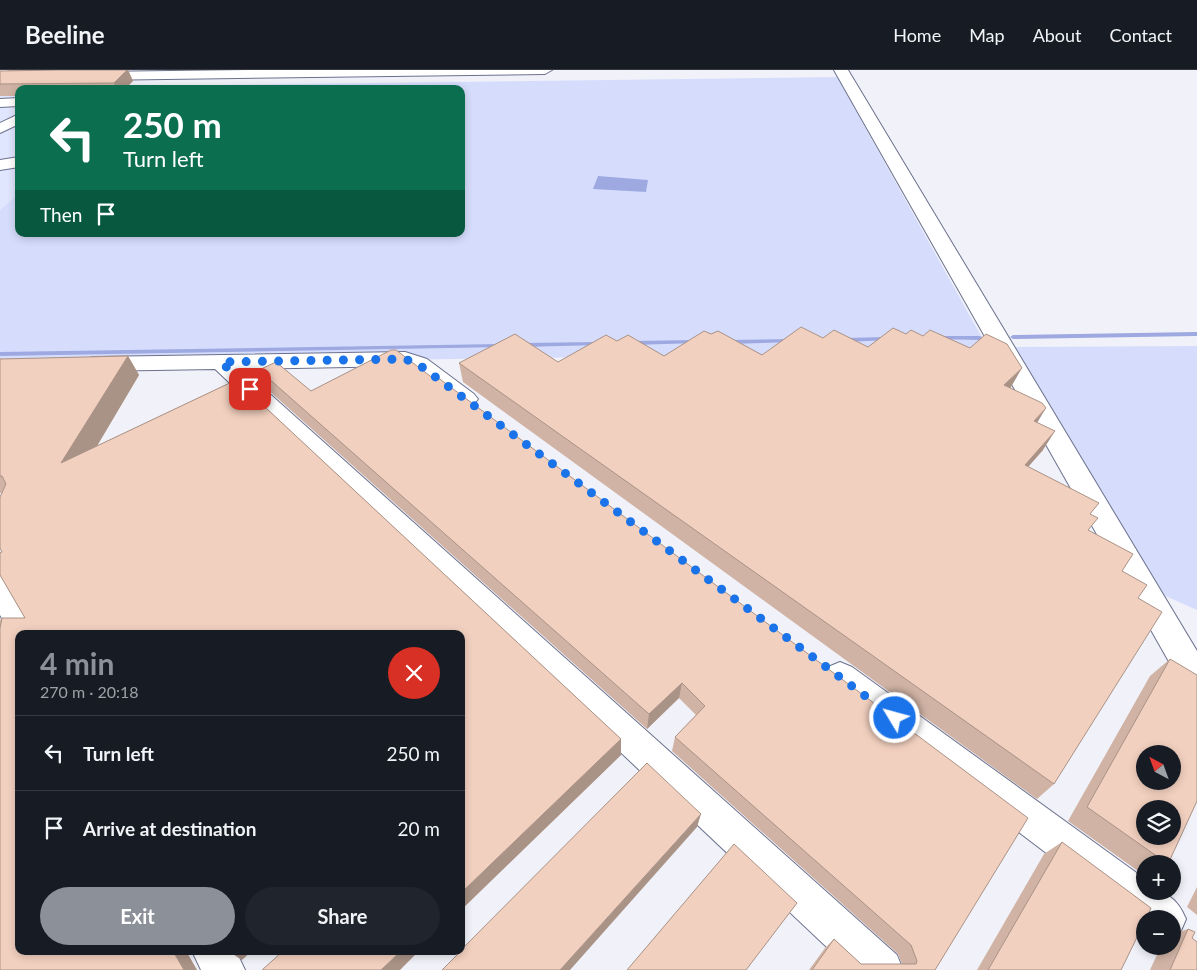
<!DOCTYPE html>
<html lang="en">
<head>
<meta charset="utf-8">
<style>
  body { margin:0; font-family:Lato,sans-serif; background:#20242c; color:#f1f3f6; height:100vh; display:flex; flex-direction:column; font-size:19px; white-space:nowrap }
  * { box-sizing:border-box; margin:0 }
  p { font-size:16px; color:#9ea1a6 }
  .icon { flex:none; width:28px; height:28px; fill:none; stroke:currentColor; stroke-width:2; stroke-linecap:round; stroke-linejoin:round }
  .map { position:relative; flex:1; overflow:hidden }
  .panel { position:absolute; left:15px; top:560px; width:450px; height:325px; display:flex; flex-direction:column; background:#171b24; border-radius:10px; box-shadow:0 2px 8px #0003 }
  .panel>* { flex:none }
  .top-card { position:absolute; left:15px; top:15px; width:450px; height:152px; border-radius:10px; box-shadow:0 2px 8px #0003; background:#0b6e4f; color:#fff; overflow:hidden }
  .needle { width:32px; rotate:319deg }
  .buttons { position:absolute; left:1136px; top:675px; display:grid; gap:10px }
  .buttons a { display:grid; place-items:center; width:45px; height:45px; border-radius:50%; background:#171b24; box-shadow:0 2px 8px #0003; font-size:25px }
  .pin { position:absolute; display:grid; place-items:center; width:42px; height:42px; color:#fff; margin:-21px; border-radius:10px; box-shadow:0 2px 8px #0006 }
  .me { position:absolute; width:55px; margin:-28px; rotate:307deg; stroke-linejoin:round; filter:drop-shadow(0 0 4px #0008) }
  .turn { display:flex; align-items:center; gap:18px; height:105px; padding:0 25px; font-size:22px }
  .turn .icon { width:65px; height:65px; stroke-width:2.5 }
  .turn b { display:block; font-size:35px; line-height:42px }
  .then { display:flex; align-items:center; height:48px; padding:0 25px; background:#0003; gap:10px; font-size:19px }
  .round { display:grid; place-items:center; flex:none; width:52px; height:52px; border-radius:26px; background:#20242c }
  .summary { display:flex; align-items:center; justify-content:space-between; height:85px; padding:0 25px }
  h1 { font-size:30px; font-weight:700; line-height:38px; color:#8c9099 }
  .button { display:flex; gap:10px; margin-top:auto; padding:10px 25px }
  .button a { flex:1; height:58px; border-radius:30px; background:#8c9099; color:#fff; font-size:20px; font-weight:700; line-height:58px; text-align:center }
  .button a+a { background:#20242c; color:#f1f3f6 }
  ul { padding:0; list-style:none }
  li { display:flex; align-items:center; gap:15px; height:75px; padding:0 25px; border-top:1px solid #363941 }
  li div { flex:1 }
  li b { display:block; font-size:19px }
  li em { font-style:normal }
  header { display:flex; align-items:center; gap:30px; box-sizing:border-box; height:70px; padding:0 25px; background:#171b24; border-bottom:1px solid #363941 }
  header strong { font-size:24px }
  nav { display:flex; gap:28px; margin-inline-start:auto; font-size:18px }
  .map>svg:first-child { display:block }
</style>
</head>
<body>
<header>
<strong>Beeline</strong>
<nav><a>Home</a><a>Map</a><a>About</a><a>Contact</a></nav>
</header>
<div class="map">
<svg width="1197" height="900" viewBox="0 0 1197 900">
  <rect width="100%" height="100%" fill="#f1f2f9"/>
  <polygon fill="#e0e6fd" points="137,16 134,19 19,19 19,123 0,140 0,18"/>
  <g fill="#d6ddfc">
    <polygon points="837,7 990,282 0,295 0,140 19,123 19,164 461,164 461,19 134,19 137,16"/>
    <polygon points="1197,276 1197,540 1152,520 1010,277"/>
  </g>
  <polygon fill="#9da9e0" points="598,106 648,110 646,122 593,119"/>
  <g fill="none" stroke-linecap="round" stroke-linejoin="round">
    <g fill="#9da9e0" fill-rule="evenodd">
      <polygon points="1197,262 1197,266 1013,269 1010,267 1013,265"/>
      <polygon points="940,266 980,266 983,268 980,270 938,269 938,267"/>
      <polygon points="887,267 889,268 889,270 845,272 842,270 845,268"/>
      <polygon points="790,269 793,271 792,272 728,274 725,272 728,270"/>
      <polygon points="695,270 698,272 697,273 633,275 630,273 633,271"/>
      <polygon points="597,272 600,274 599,275 523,277 520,275 523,273"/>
      <polygon points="500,274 502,275 502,277 0,286 0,282"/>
    </g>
    <defs>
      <g id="minor">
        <polygon points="247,0 552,0 545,4 94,10 87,6 94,2"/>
        <polygon points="834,0 848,0 1197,581 1197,625 1185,620"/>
        <polygon points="19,28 19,36 0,37 0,29"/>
        <polygon points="19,44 19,54 0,63 0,53"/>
        <polygon points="19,87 19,97 0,100 0,90"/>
        <polygon points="405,282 427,289 474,324 478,329 474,334 466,337 458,334 411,299 403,296 242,299 897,885 903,900 851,900 215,299 94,301 86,299 83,294 86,289 94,287"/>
        <polygon points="0,506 10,509 42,564 19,564 19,574 16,573 0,545"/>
        <path d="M840 592 852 597 1145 809V821C1167 821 1177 828 1186 849L1180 863 1172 866V849H1145V858L828 617 824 607 828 597Z"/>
        <polygon points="192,881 236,881 245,900 201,900"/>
      </g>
    </defs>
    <use href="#minor" stroke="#6b718e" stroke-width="2"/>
    <use href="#minor" fill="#fff" fill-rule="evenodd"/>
  </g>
  <g fill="#d0b3a4">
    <polygon points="8,0 128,0 133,11 125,19 19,19 19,26 0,26 0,1 8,1"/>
    <polygon points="711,264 762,285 823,268 868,277 1011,317 1011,318 1037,352 1043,380 1028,397 1091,444 1088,460 1122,501 1138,528 1054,714 1037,729 463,312 459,293 558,292 617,271 664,286"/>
    <polygon points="396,280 935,900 809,900 825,878 834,869 861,894 902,894 898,884 672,681 675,667 696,645 679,628 647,659 266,318 259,300 311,321"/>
    <polygon points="128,286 139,305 97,376 236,310 621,669 621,685 461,840 461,564 19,564 19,881 186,881 197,900 0,900 0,548 1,551 2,548 25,548 0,505 0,483 2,482 0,478 0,427 2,423 0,423 0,289"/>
    <polygon points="1170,589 1168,794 1145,794 1145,806 1068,751 1150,606"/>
    <polygon points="1062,772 1121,900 977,900 1044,784"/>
    <polygon points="1197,817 1197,845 1187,837"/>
    <polygon points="1188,859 1197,900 1150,900 1161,876 1172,876 1172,865"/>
  </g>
  <g fill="#a99286">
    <polygon points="127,0 128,0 133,11 125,19 116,19 114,13"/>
    <polygon points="128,286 139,305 75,413 61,393"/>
    <polygon points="1022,298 1011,317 994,334 1004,315"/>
    <polygon points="1046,338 1034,358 1034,351"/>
    <polygon points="1055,361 1043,380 1013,414 1025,395"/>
    <polygon points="682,613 679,628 647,659 649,644"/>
    <polygon points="621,669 621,685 461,840 461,823"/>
    <polygon points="701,744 697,757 570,900 560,900"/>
    <polygon points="173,881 186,881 197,900 184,900"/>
    <polygon points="228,881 252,881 242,890"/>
    <polygon points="401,881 419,881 400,900 381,900"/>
  </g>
  <g fill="#f2d0bf" stroke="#a99286" fill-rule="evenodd">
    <polygon points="58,0 127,0 114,13 0,14 0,1"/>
    <polygon points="801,257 823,268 834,260 868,277 893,258 906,264 911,260 923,266 930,260 970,278 986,264 1007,274 1022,298 1004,315 1042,333 1046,338 1034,351 1055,361 1025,395 1099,433 1090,444 1098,448 1088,460 1133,484 1122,501 1147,515 1138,528 1162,542 1054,714 459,293 515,264 558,292 606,265 617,271 628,265 664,286 704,261 711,264 718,261 762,285"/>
    <polygon points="391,280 396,280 434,309 437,307 1028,748 935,900 812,900 834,869 861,894 916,894 917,891 911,875 675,667 705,636 682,613 649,644 259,300 276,292 311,321"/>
    <polygon points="128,286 61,393 236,310 621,669 461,823 461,564 19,564 19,881 173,881 184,900 0,900 0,558 2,548 25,548 0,505 0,483 2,482 0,478 0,427 6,414 2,406 0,406 0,289"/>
    <path d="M1170 589 1197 605V731L1168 794 1087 737ZM1145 684H1172V711H1145ZM1145 739H1172V766H1145Z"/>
    <polygon points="647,693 701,744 560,900 442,900 461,881 461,880"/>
    <polygon points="1062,772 1151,838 1146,849 1145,849 1145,851 1121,900 988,900"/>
    <polygon points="734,774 797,833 746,900 627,900"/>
    <polygon points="1188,859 1195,862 1192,868 1197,872 1197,900 1170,900"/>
    <polygon points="283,881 401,881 381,900 262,900"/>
  </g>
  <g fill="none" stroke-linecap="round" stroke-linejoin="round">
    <polyline stroke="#1a73e8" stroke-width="9" stroke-dasharray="0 16.2" points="250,319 221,292 405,289 418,294 895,648"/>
  </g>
</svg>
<div class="buttons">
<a><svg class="needle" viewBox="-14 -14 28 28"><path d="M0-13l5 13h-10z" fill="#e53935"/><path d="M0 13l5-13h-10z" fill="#9ea1a6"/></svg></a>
<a><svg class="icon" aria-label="layers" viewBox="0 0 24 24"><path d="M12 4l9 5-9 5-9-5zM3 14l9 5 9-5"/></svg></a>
<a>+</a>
<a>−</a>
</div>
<div class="pin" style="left:250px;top:319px;background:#d93025"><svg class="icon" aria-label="arrive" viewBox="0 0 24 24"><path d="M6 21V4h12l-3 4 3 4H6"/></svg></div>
<svg class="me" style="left:895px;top:648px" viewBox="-20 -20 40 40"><circle r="17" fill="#1a73e8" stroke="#fff" stroke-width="3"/><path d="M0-11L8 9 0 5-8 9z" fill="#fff"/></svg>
<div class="top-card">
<div class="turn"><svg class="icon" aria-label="left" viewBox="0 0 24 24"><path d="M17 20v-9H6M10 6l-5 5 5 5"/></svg><div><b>250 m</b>Turn left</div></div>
<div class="then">Then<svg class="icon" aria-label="arrive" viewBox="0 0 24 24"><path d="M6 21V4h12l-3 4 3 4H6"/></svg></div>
</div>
<section class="panel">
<div class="summary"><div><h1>4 min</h1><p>270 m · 20:18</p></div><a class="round" style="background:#d93025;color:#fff"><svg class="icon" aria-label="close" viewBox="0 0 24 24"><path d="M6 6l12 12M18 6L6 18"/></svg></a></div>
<ul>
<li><svg class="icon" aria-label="left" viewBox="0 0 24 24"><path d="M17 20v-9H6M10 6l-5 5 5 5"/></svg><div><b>Turn left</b></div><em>250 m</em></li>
<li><svg class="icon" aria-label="arrive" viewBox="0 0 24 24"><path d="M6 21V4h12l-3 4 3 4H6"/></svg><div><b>Arrive at destination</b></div><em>20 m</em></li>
</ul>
<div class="button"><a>Exit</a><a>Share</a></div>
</section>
</div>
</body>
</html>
